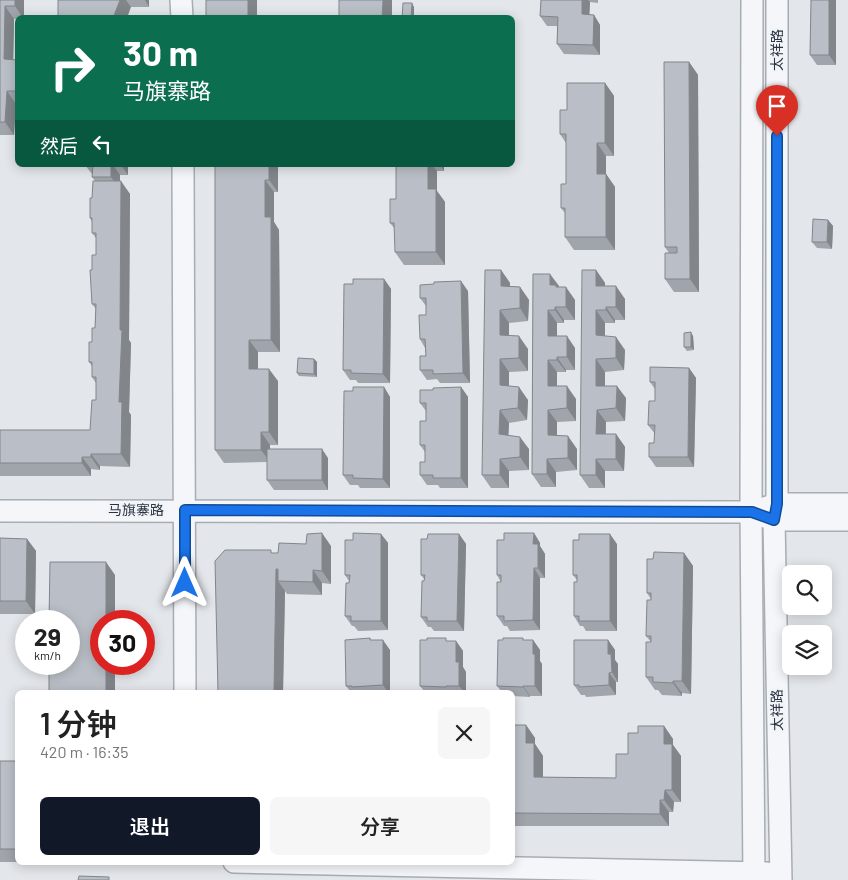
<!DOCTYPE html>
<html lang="zh">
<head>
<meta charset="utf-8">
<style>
  body { margin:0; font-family:Barlow,"Noto Sans SC",sans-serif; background:#f6f6f6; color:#222; height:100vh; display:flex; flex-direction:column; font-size:19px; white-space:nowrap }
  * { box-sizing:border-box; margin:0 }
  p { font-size:16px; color:#767676 }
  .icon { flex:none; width:28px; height:28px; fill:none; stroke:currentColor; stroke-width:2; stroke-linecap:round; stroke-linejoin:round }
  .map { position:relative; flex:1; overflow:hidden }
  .drawer { position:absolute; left:15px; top:690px; width:500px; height:175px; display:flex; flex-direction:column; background:#fff; border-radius:8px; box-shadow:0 2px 12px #0003 }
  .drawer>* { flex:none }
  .guide { position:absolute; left:15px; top:15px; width:500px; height:152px; border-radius:8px; box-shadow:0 2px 12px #0003; background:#0b6e4f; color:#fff; overflow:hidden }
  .buttons { position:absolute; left:782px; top:565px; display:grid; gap:10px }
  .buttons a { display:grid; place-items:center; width:50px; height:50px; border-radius:8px; background:#fff; box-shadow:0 2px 12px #0003; font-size:25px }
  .speed { position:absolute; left:15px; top:610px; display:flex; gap:10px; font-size:25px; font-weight:700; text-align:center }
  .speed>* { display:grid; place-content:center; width:65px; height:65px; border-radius:50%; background:#fff; box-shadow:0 2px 12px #0003; line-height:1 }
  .speed small { font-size:12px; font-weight:400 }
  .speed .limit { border:8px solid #d22; background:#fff; color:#111 }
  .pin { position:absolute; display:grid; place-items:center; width:42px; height:42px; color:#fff; margin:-51px -21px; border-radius:50% 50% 50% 0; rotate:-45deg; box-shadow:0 0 5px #0007 }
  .pin .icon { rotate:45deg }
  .me { position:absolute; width:55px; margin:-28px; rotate:0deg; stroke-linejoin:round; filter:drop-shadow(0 0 4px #0008) }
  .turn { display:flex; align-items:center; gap:18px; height:105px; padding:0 25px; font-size:22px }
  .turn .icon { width:65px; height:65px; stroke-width:2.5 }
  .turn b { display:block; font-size:35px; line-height:42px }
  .then { display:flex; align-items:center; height:48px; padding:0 25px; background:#0003; gap:10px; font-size:19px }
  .round { display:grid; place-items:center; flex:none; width:52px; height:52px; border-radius:8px; background:#f6f6f6 }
  .overview { display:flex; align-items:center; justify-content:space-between; height:85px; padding:0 25px }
  h1 { font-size:30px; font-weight:600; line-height:38px }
  .primary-button { display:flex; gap:10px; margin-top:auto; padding:10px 25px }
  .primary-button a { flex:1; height:58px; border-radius:8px; background:#111827; color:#fff; font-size:20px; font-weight:600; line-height:58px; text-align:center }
  .primary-button a+a { background:#f6f6f6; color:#222 }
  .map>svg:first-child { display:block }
</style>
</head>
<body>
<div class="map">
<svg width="848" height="880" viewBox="0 0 848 880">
  <rect width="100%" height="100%" fill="#e3e6ea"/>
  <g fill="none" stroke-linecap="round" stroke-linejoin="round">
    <defs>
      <g id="minor">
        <polyline points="181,0 182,18"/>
        <polyline points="752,0 751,512 754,880"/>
        <polyline points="777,0 777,504 774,520 781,880"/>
        <polyline points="183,165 185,692"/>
        <polyline points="764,508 777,504 848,504"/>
        <polyline points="0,511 751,512 774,520 848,520"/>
        <polyline points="234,862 767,873"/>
      </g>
    </defs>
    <use href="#minor" stroke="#a8adb4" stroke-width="24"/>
    <use href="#minor" stroke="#f5f6f9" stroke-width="21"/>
  </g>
  <g fill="#a0a4ab">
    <polygon points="0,0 24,0 24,18 18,18 18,19 14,19 13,60 17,60 18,61 18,104 16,104 14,135 0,135"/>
    <polygon points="58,0 149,0 149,7 131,7"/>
    <polygon points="541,0 598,0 598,3 590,2 589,15 594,15 600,25 600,55 564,54 557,44 557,26 547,26 540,16"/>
    <polygon points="811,0 836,0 836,65 817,65 810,55"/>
    <polygon points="689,62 698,75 699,292 674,292 665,279 669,253 665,247"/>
    <polygon points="605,83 614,96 614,156 606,156 606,174 615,187 615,250 574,250 565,237 565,213 561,208 566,184 566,143 560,134 567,110"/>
    <polygon points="85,165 128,165 128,175 120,175 120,181 130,194 129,340 131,343 129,412 131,415 130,467 100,466 100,470 91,469 91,476 0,476 0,430 90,430 96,400 96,383 92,377 92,366 89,362 92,342 95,328 96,309 92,304 92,270 96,255 96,238 92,233 92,222 90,218 95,181 92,177 92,174"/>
    <polygon points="215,165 278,165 278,192 274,192 274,222 279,230 280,352 258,352 258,369 278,381 278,445 270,445 270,449 328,458 328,490 274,490 267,480 267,462 224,463 215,450"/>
    <polygon points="396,165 444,165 444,171 437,171 437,191 445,202 445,265 404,265 395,252 395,229 390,223 396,199"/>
    <polygon points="828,220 833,226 832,249 817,248 812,242"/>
    <polygon points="501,270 510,283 510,286 520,287 529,300 528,321 509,323 509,336 528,349 528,371 509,372 509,386 528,400 527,420 509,423 508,435 529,449 529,470 509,471 509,488 491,488 482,475"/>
    <polygon points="596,270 605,283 605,286 625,299 625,320 615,320 615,323 605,323 605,336 625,350 624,370 605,372 605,386 626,398 625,421 606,422 606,434 616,434 625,447 624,471 605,471 605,488 589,488 580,475"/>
    <polygon points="533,274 559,286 559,287 575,300 575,320 564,320 564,323 557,323 557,336 575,348 575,370 566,370 566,372 557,372 557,386 576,399 576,421 557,422 557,436 577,449 577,470 556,472 556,487 541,487 532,474"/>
    <polygon points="384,279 391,289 390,383 358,383 356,380 350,380 343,370 353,284"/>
    <polygon points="468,291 470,383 440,383 437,379 427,380 420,370 426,356 425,348 420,339 426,315 426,306 420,298"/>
    <polygon points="693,336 694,350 687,351 684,347"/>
    <polygon points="314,359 317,362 317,377 299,376 297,373"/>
    <polygon points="689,368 696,378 694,467 656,467 649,457 654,443 655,434 648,425 655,401 655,389 650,382"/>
    <polygon points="384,387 390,397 390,488 360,488 358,485 350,485 343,475 353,391"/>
    <polygon points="461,387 468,397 468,488 440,488 438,485 427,485 420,475 425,462 425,452 420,445 426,421 426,411 420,403 433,390"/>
    <polygon points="534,533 540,543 540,546 545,554 545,578 540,578 540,630 510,631 507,626 504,626 497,616 501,582 497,575 504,540"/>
    <polygon points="381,534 388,543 388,630 358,631 354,626 352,626 345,616 349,581 345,575 353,540"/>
    <polygon points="459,534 466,544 464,631 434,631 431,627 428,627 421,617 425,580 421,575 427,539"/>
    <polygon points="0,538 27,539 36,551 35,614 0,614"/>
    <polygon points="617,544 617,631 586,631 583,626 580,626 574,616 577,580 573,575"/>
    <polygon points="331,546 331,584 322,583 322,595 287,594 285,591 283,692 218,692 272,553 278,553"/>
    <polygon points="684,553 693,566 691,694 682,693 682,696 662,695 658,690 655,690 646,677 651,642 646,636 651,599 647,593 653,559"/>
    <polygon points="370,638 371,640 390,650 390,692 351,692 346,686"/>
    <polygon points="524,640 533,640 540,650 540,661 542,664 542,696 530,696 530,697 512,696 512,692 502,692 497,686"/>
    <polygon points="608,640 615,650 615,660 618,664 618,682 616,682 616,695 586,697 585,695 581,695 574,685"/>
    <polygon points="448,641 456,641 463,651 463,667 466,672 466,692 425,692 420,686"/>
    <polygon points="512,725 526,725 535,738 535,744 543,756 543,777 616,778 638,733 664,726 673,739 673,745 681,756 681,802 674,802 673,812 669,812 669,826 512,826"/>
    <rect x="0" y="761" width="18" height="101"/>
  </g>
  <g fill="#82868b">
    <polygon points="15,0 24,0 24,18 23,18 15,6"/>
    <polygon points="120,0 126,0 131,7 127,18 113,18"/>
    <polygon points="145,0 149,0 149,7"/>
    <rect x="248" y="0" width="9" height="18"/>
    <polygon points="383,0 392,0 392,18 382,18"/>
    <polygon points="582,0 588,0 590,2 589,24 582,14"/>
    <polygon points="829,0 836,0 836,65 829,55"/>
    <polygon points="412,3 414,7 414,18 411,18"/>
    <polygon points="5,6 14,19 13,72 4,59"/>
    <polygon points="594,15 600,25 600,55 593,45"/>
    <polygon points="17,60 18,61 18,94 16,91"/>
    <polygon points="689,62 698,75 699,292 690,279"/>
    <polygon points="605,83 614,96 614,156 605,143"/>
    <polygon points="7,91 16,104 14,135 5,122"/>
    <polygon points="597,143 606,156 606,174 615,187 615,250 606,237 597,174"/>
    <polygon points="111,165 113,165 120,175 120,190 111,177"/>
    <polygon points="121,165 128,165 128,175"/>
    <polygon points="269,165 278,165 278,192 269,180"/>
    <polygon points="428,165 432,165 437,171 437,191 445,202 445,265 436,252 428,189"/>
    <polygon points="440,165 444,165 444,171"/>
    <polygon points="265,180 274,192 274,222 279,230 280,352 271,340 265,217"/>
    <polygon points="121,181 130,194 129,340 131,343 129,412 131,415 130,467 121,454 119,402"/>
    <polygon points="828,220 833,226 832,249 827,242"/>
    <polygon points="501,270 510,283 510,298 501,286"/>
    <polygon points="596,270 605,283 605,299 596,286"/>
    <polygon points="550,274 559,286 559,290 550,285"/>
    <polygon points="384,279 391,289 390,383 383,374"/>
    <polygon points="461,281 468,291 470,383 463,373"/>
    <polygon points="616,286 625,299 625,320 616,307"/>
    <polygon points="520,287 529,300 528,321 520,308"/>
    <polygon points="566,287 575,300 575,320 566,307"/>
    <polygon points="555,307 564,320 564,323 555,310"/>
    <polygon points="606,307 615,320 615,323 606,310"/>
    <polygon points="500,310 509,323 509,348 500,335"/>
    <polygon points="548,310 557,323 557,348 548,336"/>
    <polygon points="596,310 605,323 605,348 596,335"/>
    <polygon points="691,332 693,336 694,350 691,347"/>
    <polygon points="519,336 528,349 528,371 519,358"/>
    <polygon points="567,336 575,348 575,370 567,357"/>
    <polygon points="616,337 625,350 624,370 616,358"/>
    <polygon points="249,340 258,352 258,381 249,369"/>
    <polygon points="557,357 566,370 566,372 557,360"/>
    <polygon points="314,359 317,362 317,377 314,374"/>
    <polygon points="500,359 509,372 509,398 500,385"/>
    <polygon points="596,359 605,372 605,398 596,386"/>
    <polygon points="548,360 557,372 557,398 548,386"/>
    <polygon points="689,368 696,378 694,467 688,457"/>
    <polygon points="269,369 278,381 278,445 269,432"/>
    <polygon points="567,386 576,399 576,421 567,408"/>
    <polygon points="617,386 626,398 625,421 616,408"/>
    <polygon points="384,387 390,397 390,488 383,479"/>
    <polygon points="461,387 468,397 468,488 461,478"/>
    <polygon points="519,387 528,400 527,420 518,408"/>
    <polygon points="500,410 509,423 508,447 499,434"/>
    <polygon points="548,410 557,422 557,448 548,435"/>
    <polygon points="597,410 606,422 605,447 596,434"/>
    <polygon points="261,432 270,445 270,462 261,450"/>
    <polygon points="616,434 625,447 624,471 616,459"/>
    <polygon points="568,436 577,449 577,470 568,458"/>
    <polygon points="520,437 529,449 529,470 520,457"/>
    <polygon points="322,449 328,458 328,490 322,480"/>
    <polygon points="91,454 100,466 100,470 91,457"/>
    <polygon points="82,457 91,469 91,476 82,463"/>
    <polygon points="500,459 509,471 509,488 500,475"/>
    <polygon points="547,459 556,472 556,487 547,474"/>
    <polygon points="596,459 605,471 605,488 596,475"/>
    <polygon points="322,533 331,546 331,584 322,571"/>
    <polygon points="534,533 540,543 540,546 545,554 545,578 538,568 533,544"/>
    <polygon points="381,534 388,543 388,630 381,621"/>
    <polygon points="459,534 466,544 464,631 457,621"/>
    <polygon points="610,534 617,544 617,631 610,621"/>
    <polygon points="27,539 36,551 35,614 26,601"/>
    <polygon points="684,553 693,566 691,694 682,681"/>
    <polygon points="106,562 115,575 115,621 106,621"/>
    <polygon points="534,568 540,578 540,630 533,620"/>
    <polygon points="276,569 285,581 278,581 285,591 283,692 274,692"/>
    <polygon points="313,570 322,583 322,595 313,582"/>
    <polygon points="383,640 390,650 390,692 388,692 383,685"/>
    <polygon points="533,640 540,650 540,661 542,664 542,696 535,686 533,654"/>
    <polygon points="608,640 615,650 615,660 618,664 618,682 612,672 608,654"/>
    <polygon points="456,641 463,651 463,667 466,672 466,692 464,692 459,686 456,662"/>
    <rect x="106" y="664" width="9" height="28"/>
    <polygon points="609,673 616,682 616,695 609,685"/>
    <polygon points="673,681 682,693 682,696 673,683"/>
    <polygon points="523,686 530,696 530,697 523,687"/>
    <polygon points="526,725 535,738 535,744 543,756 543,790 534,777 526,743"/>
    <polygon points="664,726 673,739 673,745 681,756 681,802 672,790 664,744"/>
    <polygon points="665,790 674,802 673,812 664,800"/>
    <polygon points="660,800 669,812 669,826 660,814"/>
  </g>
  <g fill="#babfc7" stroke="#82868b">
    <polygon points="0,0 15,0 15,6 5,6 4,59 17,60 16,91 7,91 5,122 0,122"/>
    <polygon points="58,0 120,0 113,18 58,18"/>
    <rect x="206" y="0" width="42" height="18"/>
    <polygon points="339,0 383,0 382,18 339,18"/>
    <polygon points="541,0 582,0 582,14 594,15 593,45 557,44 558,17 540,16"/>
    <polygon points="811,0 829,0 829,55 810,55"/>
    <polygon points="403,3 412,3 411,18 402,18"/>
    <polygon points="664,62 689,62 690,279 665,279 665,253 677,253 677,247 665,247"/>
    <polygon points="567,83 605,83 605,143 597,143 597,174 606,174 606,237 565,237 565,208 561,208 561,184 566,184 566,134 560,134 560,110 567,110"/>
    <polygon points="93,165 111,165 111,177 92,177"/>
    <polygon points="215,165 269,165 269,180 265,180 265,217 271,217 271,340 249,340 249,369 269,369 269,432 261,432 261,450 215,450"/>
    <polygon points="396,165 428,165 428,189 436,189 436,252 395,252 394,223 390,223 390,199 396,199"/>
    <polygon points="93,181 121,181 120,330 122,330 119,402 122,402 121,454 91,454 91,457 82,457 82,463 0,463 0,430 90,430 92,400 96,400 96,377 92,377 92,362 89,362 89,342 92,342 92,328 95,328 96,304 92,304 90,270 92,270 92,255 96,255 96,233 92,233 92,218 90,218 90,198 92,198"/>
    <polygon points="813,219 828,220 827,242 812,242"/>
    <polygon points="485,270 501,270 501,286 520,287 520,308 500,310 500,335 519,336 519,358 500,359 500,385 519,387 518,408 500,410 499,434 520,437 520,457 500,459 500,475 482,475"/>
    <polygon points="582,270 596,270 596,286 616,286 616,307 606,307 606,310 596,310 596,335 616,337 616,358 596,359 596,386 617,386 616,408 597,410 596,434 616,434 616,459 596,459 596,475 580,475"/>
    <polygon points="533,274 550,274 550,285 556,285 556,287 566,287 566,307 555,307 555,310 548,310 548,336 567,336 567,357 557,357 557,360 548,360 548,386 567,386 567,408 548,410 548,435 568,436 568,458 547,459 547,474 532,474"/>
    <polygon points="353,279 384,279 383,374 351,373 351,370 343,370 344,284 353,284"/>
    <polygon points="461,281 463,373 433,374 433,370 420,370 420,356 426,356 425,339 420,339 419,315 426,315 426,298 420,298 420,285 434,284 434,282"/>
    <polygon points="691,332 691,347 684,347 684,333"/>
    <polygon points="298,358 314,359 314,374 297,373"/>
    <polygon points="650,367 689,368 688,457 649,457 649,443 654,443 655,425 648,425 649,401 655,401 655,382 650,382"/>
    <polygon points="353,387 384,387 383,479 353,478 353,475 343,475 344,391 353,391"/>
    <polygon points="461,387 461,478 433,478 433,475 420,475 420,462 425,462 425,445 420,445 420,421 426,421 426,403 420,403 420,390 433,390 433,388"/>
    <rect x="267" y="449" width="55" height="31"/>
    <polygon points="322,533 322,571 313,570 313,582 278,581 278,569 276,569 274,692 218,692 215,561 225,550 271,550 271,553 278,553 279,543 306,544 307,534"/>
    <polygon points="353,533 381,534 381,621 351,621 351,616 345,616 346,583 349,583 350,575 345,575 345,540 353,540"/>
    <polygon points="504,533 534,533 533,544 538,544 538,568 534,568 533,620 504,621 504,616 497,616 497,582 501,582 501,575 497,575 497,540 504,540"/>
    <polygon points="428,534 459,534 457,621 427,621 427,617 421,617 422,581 424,581 425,575 421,575 421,539 427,539"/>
    <polygon points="579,534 610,534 610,621 579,621 579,616 574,616 574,582 577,582 577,575 573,575 573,540 579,540"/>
    <polygon points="0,538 27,539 26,601 0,601"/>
    <polygon points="654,552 684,553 682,681 673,681 673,683 653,682 653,677 646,677 646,642 651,642 651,636 646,636 647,600 651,600 651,593 647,593 647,559 653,559"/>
    <polygon points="50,562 106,562 106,621 101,621 101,664 106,664 106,692 49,692 49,664 69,664 69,621 49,621"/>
    <polygon points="370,638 370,640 383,640 383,685 352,687 352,686 346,686 345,640"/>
    <polygon points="427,638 446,638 446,641 456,641 456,662 459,662 459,686 446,686 446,687 420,686 420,640 427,640"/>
    <polygon points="503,638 523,638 523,640 533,640 533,654 535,654 535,686 523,686 523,687 497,686 498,640 503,640"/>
    <polygon points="574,640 608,640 608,654 611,654 612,672 609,673 609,685 579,687 579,685 574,685"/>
    <polygon points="512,725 526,725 526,743 534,743 534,777 616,778 616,754 628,754 628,733 638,733 638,726 664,726 664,744 672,744 672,790 665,790 664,800 660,800 660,814 512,813"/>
    <rect x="0" y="761" width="18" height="88"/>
    <polygon points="79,876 109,877 109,880 78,880"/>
  </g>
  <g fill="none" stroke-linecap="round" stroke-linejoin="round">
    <defs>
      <polyline id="route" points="185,583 185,510 752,512 774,520 777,504 777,136"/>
    </defs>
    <use href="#route" stroke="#114b97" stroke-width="12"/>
    <use href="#route" stroke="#1a73e8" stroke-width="9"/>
  </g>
  <g text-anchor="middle" stroke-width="5" stroke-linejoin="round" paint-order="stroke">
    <g font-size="14" fill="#2b3342" stroke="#f2f5f8">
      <text transform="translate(777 50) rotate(-90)" y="5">太祥路</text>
      <text x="136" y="515">马旗寨路</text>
      <text transform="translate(777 710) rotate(-91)" y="5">太祥路</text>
    </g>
  </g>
</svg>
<div class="buttons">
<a><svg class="icon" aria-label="search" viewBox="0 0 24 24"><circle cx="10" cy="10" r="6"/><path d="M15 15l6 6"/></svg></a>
<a><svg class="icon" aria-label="layers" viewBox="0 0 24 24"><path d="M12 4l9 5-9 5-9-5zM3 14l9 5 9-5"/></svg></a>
</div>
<div class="speed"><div>29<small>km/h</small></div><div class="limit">30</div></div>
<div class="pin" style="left:777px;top:136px;background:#d93025"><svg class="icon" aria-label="arrive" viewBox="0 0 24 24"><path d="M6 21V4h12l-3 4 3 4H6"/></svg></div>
<svg class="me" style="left:185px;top:583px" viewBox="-20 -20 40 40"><path d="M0-17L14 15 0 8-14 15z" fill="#1a73e8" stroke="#fff" stroke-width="4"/></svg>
<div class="guide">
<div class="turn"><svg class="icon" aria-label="right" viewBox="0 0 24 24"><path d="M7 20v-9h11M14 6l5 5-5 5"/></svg><div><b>30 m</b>马旗寨路</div></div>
<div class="then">然后<svg class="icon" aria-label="left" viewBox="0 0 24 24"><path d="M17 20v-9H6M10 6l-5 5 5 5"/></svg></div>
</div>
<section class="drawer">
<div class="overview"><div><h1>1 分钟</h1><p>420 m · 16:35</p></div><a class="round"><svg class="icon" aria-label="close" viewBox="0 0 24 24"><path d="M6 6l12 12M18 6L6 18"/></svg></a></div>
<div class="primary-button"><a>退出</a><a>分享</a></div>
</section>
</div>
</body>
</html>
